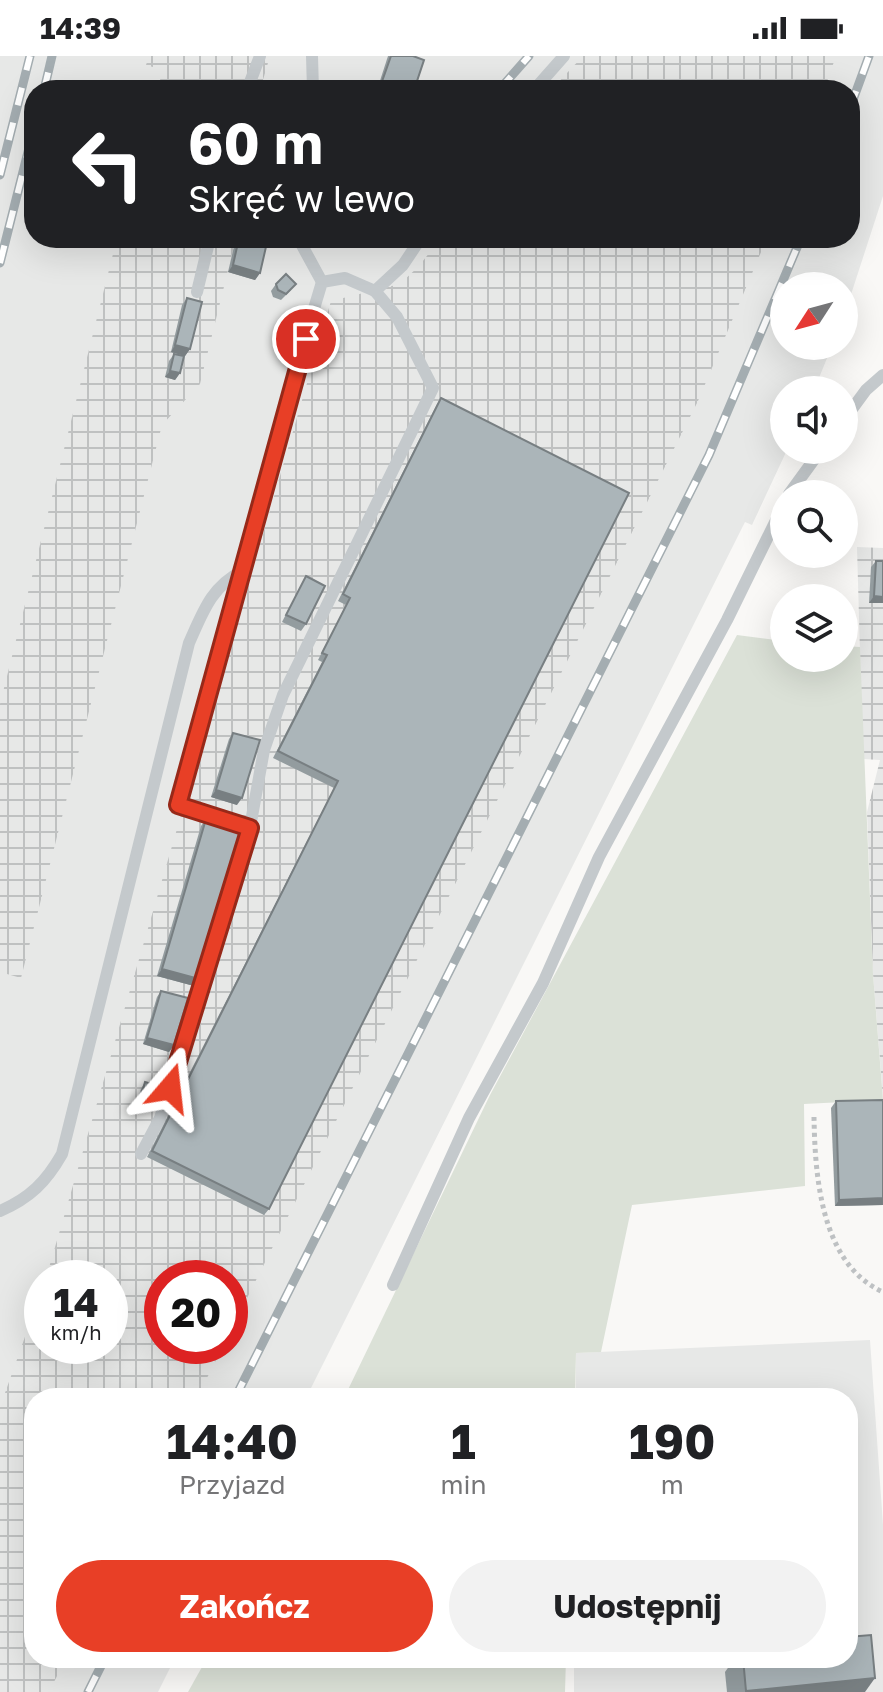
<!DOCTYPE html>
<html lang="pl">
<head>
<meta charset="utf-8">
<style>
  body { margin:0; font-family:"Golos Text",sans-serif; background:#f2f2f2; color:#202124; height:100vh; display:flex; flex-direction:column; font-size:30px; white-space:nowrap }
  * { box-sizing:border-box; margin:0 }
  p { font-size:26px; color:#757577 }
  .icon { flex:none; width:44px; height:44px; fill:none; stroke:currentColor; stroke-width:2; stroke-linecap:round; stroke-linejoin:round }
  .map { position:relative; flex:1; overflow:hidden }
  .drawer { position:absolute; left:24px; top:1332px; width:834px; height:280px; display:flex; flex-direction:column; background:#fff; border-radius:32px; box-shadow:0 8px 32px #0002 }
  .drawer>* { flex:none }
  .banner { position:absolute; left:24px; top:24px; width:836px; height:168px; border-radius:32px; box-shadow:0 8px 32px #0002; background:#202124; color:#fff; overflow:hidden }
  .needle { width:52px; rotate:234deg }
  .fabs { position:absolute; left:770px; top:216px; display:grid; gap:16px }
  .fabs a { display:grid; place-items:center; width:88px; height:88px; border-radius:50%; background:#fff; box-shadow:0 8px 32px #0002; font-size:40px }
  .speed { position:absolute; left:24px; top:1204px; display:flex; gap:16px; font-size:40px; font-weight:700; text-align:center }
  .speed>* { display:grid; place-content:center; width:104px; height:104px; border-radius:50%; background:#fff; box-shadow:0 8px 32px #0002; line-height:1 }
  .speed small { font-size:20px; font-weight:400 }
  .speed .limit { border:12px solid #d22; background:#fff; color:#111 }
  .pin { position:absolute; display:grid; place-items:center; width:68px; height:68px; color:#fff; margin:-34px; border:4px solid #fff; border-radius:50%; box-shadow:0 2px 8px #0007 }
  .me { position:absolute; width:88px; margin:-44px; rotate:17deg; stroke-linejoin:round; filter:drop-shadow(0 0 6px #0008) }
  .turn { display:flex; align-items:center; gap:28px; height:168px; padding:0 32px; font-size:36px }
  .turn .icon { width:104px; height:104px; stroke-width:2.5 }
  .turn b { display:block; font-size:56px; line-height:68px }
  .eta { display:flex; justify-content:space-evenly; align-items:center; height:136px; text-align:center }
  .eta b { font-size:48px; font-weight:700; line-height:56px }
  .button { display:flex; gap:16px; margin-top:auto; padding:16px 32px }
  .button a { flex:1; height:92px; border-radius:48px; background:#e83f26; color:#fff; font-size:32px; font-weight:700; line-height:92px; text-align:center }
  .button a+a { background:#f2f2f2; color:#202124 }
  .status { display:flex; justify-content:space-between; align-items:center; height:56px; padding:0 40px; background:#fff; direction:ltr }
  .status svg { height:22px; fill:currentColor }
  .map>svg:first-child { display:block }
</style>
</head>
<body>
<div class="status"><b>14:39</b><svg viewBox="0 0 49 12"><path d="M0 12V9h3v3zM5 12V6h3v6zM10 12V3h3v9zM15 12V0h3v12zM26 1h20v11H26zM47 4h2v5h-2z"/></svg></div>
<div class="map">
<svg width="883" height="1636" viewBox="0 0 883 1636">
  <defs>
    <pattern id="industrial-grid" width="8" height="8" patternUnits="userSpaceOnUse" patternTransform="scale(2)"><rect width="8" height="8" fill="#e7e8e7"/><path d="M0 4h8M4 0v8" fill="none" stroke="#bfc1c1"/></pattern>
  </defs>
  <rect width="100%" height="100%" fill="#f9f8f6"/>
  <g fill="#e7e8e7" fill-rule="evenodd">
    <path d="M0 0H883V140L844 260V230H784V290H832L814 334H784V394H787L752 469 745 466 306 1342H34V1602H175L158 1636H0ZM34 34H850V182H34ZM42 1222H110V1290H42ZM162 1222H230V1290H162Z"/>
    <polygon points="870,1284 883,1469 883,1636 574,1636 574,1602 848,1602 848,1342 576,1342 576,1297"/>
  </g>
  <g fill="url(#industrial-grid)">
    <polygon points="149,0 270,0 260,34 157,34 163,14 146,9"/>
    <polygon points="583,0 836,0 824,34 551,34"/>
    <polygon points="117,182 236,182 200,328 162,369 21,922 0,916 0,648"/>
    <polygon points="441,182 767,182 698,345 230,1276 230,1222 162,1222 162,1290 223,1290 197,1342 34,1342 34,1602 66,1602 49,1636 0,1636 0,1351 42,1233 42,1290 110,1290 110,1222 46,1222 331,245 400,228 419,210"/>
    <polygon points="857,491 883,492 883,1042 873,918 867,756 880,704 863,703"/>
  </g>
  <g fill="#dbe1d7">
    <polygon points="737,579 784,585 784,602 844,602 844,590 860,591 873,918 883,1044 804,1048 805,1130 632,1149 601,1296 576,1297 575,1342 344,1342 490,1039"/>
    <polygon points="207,1602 566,1602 565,1636 188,1636"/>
  </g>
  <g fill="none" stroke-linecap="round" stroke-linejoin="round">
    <path stroke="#bec1c3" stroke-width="5" stroke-dasharray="4 4" stroke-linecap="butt" d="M814 1061C815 1121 821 1208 883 1236"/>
    <g stroke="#c4c9cc" stroke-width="12">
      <polyline points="312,0 313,34"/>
      <polyline points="247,34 260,0"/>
      <polyline points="534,34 564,0"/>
      <polyline points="298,182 322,226"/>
      <polyline points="197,236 210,182"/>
      <polyline points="844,364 866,334 883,319"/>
      <polyline points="789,438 821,394"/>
      <polyline points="250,772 178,749 313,256 322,226 345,222 375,235 403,209 421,182"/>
      <polyline points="141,1098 160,1062 247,788 264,694 283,639 433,332 397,261 375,235"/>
      <path d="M0 1155C30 1142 46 1126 62 1098L189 587C203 556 211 531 242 515"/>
      <polyline points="393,1229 469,1062 543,927 599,801 727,564 784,448"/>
    </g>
    <defs>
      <g id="rail">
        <polyline points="44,34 52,0"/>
        <polyline points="499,34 529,0"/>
        <polyline points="850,52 869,0"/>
        <polyline points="0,119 30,0"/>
        <polyline points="0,207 34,72"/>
        <polyline points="235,1342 709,399 801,182"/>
        <polyline points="88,1636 105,1602"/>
      </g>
    </defs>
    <use href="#rail" stroke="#a4adb1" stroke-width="9"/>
    <use href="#rail" stroke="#fff" stroke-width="6" stroke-dasharray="18" stroke-linecap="butt"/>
  </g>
  <g fill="#939c9f">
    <polygon points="388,0 413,0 414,34 377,34"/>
    <polygon points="236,182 268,182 260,217 255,224 228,216"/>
    <polygon points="276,228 291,234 281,244 273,241 271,235"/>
    <polygon points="187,242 190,293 185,300 171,296 182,249"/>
    <polygon points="174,298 180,317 175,324 165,321 169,305"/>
    <polygon points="441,342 269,1153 264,1159 147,1101 334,732 273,702 322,606 318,604 346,549 338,545 437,348"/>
    <polygon points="876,505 883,505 883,547 869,547 871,511"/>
    <polygon points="306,520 306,568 301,575 282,566"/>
    <polygon points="233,677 237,749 211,741 229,683"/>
    <polygon points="206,763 199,923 194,930 157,920 201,770"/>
    <polygon points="161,935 174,989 169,996 143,988 157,941"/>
    <polygon points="145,1026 152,1048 147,1054 135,1051 141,1033"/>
    <polygon points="883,1044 883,1149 835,1150 831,1052 836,1045"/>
    <polygon points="735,1602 848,1602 865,1636 727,1636 725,1616"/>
  </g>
  <g fill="#787f82">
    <polygon points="233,209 260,217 255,224 228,216"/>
    <polygon points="175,289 190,293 185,300 171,296"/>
    <polygon points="170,315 180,317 175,324 165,321"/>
    <polygon points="874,540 883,541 883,547 869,547"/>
    <polygon points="216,734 242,742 237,749 211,741"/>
    <polygon points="162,913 199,923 194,930 157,920"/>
    <polygon points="147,982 174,989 169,996 143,988"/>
    <polygon points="140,1044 152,1048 147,1054 135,1051"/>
    <polygon points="883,1142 883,1149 835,1150 839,1144"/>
    <polygon points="875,1622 865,1636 746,1636 746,1635"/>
  </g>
  <g fill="#abb5b9" stroke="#787f82" stroke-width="2">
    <polygon points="391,0 413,0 424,4 414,34 379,34"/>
    <polygon points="239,182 268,182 260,217 233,209"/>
    <polygon points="286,218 296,228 286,238 278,234 276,228"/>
    <polygon points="187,242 202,246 190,293 175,289"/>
    <polygon points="174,298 184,300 180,317 170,315"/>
    <polygon points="441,342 629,437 269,1153 152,1095 338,725 278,695 327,599 322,597 350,542 343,538"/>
    <polygon points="876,505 883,505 883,541 874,540"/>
    <polygon points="306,520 325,530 306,568 286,559"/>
    <polygon points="233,677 260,684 242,742 216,734"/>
    <polygon points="206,763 243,774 199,923 162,913"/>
    <polygon points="161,935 188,942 174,989 147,982"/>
    <polygon points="145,1026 158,1030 152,1048 140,1044"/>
    <polygon points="883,1044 883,1142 839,1144 836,1045"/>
    <polygon points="871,1579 875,1622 746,1635 743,1602 848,1602 848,1581"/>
  </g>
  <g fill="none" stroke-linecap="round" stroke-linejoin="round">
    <defs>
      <polyline id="route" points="170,1032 250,772 178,749 306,283"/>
    </defs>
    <use href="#route" stroke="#972919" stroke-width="20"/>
    <use href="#route" stroke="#e83f26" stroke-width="14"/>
  </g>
</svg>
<div class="fabs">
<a><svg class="needle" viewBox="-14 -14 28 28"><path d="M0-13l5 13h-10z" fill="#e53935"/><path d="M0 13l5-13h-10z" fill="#757577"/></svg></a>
<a><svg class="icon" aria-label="sound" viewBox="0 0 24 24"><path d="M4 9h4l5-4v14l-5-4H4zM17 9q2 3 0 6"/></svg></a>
<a><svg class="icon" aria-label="search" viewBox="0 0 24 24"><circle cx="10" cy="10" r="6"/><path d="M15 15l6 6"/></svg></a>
<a><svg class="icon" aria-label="layers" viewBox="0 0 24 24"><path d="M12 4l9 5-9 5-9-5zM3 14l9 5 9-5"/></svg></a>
</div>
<div class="speed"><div>14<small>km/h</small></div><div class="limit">20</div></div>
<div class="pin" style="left:306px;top:283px;background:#d93025"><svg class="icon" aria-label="arrive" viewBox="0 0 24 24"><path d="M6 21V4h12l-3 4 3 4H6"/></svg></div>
<svg class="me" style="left:170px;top:1032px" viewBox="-20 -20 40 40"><path d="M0-17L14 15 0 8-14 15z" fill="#e83f26" stroke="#fff" stroke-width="4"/></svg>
<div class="banner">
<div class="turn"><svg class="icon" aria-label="left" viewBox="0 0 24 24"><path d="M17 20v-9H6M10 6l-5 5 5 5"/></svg><div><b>60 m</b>Skręć w lewo</div></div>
</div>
<section class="drawer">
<div class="eta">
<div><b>14:40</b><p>Przyjazd</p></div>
<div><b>1</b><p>min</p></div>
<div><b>190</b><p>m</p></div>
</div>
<div class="button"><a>Zakończ</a><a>Udostępnij</a></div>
</section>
</div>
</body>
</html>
